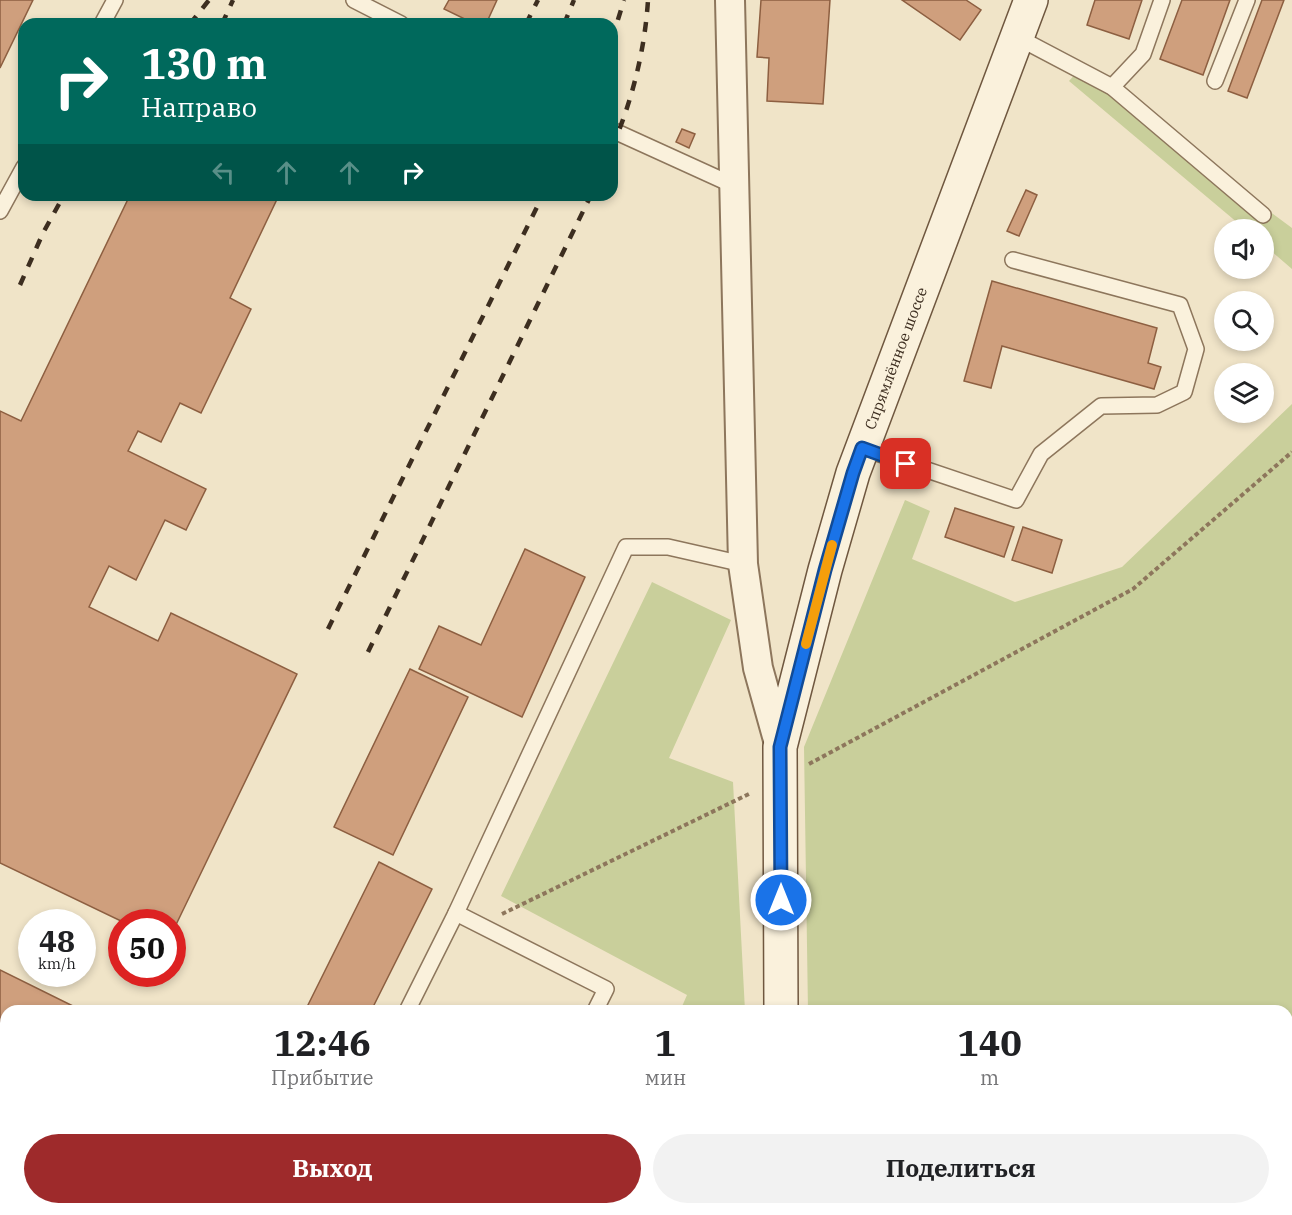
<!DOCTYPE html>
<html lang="ru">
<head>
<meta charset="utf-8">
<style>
  body { margin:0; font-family:"IBM Plex Serif",serif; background:#f2f2f2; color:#202124; height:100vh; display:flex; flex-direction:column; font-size:22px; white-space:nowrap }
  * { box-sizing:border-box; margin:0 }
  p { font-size:20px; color:#757577 }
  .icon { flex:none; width:33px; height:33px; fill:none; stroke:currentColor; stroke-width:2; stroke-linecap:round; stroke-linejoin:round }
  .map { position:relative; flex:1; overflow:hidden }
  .sheet { position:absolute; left:0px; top:1005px; width:1293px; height:210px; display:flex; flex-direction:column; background:#fff; border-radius:18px 18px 0 0; box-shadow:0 3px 9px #0003 }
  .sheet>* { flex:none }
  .top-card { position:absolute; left:18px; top:18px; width:600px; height:183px; border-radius:18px; box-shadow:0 3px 9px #0003; background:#00695c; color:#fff; overflow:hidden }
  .controls { position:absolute; left:1214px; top:219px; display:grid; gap:12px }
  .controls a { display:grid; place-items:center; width:60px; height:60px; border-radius:50%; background:#fff; box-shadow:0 3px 9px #0003; font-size:30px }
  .speed { position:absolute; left:18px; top:909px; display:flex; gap:12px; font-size:30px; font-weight:700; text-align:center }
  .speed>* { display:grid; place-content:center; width:78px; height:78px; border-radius:50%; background:#fff; box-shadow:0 3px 9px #0003; line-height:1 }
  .speed small { font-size:15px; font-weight:400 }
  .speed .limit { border:9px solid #d22; background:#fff; color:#111 }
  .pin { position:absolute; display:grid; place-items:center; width:51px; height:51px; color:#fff; margin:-26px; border-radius:12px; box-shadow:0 3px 9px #0006 }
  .me { position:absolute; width:66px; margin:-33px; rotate:0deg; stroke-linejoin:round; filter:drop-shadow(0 0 4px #0008) }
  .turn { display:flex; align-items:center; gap:21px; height:126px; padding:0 24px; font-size:27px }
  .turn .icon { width:78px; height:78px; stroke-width:2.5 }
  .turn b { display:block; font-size:42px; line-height:51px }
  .lanes { display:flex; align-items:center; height:57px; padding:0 24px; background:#0003; justify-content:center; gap:30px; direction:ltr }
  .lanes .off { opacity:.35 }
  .eta { display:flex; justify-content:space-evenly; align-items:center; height:102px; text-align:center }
  .eta b { font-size:36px; font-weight:700; line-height:42px }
  .action { display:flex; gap:12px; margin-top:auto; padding:12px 24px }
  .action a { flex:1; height:69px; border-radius:36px; background:#9e2a2b; color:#fff; font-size:24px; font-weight:700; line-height:69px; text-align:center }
  .action a+a { background:#f2f2f2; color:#202124 }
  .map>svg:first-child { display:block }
</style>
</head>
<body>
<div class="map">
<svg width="1292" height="1215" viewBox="0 0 1292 1215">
  <rect width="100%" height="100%" fill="#f0e4c8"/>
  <g fill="#c9cf9b">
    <polygon points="1079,70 1292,228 1292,269 1263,244 1263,230 1245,229 1069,81"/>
    <polygon points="1292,404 1292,1132 1287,1133 1287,1011 808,1011 804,747 905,500 930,511 912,559 1015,602 1122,567"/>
    <polygon points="652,582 731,620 669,758 733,782 745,1011 680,1011 687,995 501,896"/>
    <polygon points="812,1209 923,1209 894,1215 812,1215"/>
  </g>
  <g fill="#cf9f7d" stroke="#8d5f41" stroke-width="1.5">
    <polygon points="0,0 33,0 0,68"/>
    <polygon points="449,0 497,0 486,24 475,24 444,9"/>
    <polygon points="761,0 830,0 823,104 767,101 769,58 757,57"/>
    <polygon points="902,0 966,0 981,10 960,40"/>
    <polygon points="1095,0 1142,0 1129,39 1087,25"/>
    <polygon points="1182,0 1230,0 1203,75 1160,59"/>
    <polygon points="1262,0 1284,0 1247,98 1228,91"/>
    <polygon points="682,129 695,134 689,148 676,142"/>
    <polygon points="1026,190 1037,195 1019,236 1007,231"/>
    <polygon points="130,195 279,195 230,298 251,309 201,413 180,403 161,442 138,431 128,451 206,489 186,530 165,520 136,580 109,566 89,607 158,641 171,613 297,674 172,933 172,922 123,922 0,863 0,411 21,421"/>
    <polygon points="992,281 1157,328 1148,363 1161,367 1154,389 1002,346 991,388 964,381"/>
    <polygon points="955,508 1014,527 1004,557 945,537"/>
    <polygon points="1023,527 1062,540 1052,573 1012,560"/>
    <polygon points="525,549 585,577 522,717 419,669 439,626 481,645"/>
    <polygon points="410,669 468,697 393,855 334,827"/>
    <polygon points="379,862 432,889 371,1011 305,1011"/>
    <polygon points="0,970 83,1011 6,1011 6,1209 39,1209 36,1215 0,1215"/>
    <polygon points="223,1209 273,1209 270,1215 212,1215 214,1210 221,1213"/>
  </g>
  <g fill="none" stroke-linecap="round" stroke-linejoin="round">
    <defs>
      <g id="lane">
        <polyline points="354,0 401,24"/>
        <polyline points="102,24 115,0"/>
        <polyline points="1017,37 1112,87 1263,215"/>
        <polyline points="1215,81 1247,0"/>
        <polyline points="1112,87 1143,54 1162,0"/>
        <polyline points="612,130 735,186"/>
        <polyline points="0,211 24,167"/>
        <polyline points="862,448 1016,500 1041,454 1101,406 1157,405 1184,392 1196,349 1180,305 1013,260"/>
        <polyline points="456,913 606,989 595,1011"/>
        <polyline points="407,1011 456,913 626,547 668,547 743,564"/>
        <polyline points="306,1215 309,1209"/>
        <polyline points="498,1215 501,1209"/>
      </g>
      <g id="street">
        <polyline points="730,0 743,564 758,668 780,747"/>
        <polyline points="1287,1169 1292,1168"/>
        <polyline points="624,1209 637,1215"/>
        <polyline points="1071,1215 1100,1209"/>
      </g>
      <g id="secondary">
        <path id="s1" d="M781 1011 780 747 825 570 853 473 1031 0"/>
        <polyline points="782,1209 782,1215"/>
      </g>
    </defs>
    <use href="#lane" stroke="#8d765c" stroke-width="18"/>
    <use href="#street" stroke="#8d765c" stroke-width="32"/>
    <use href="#secondary" stroke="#6f573f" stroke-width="36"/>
    <g stroke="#8d765c" stroke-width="4" stroke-dasharray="4.5 3" stroke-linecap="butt">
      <polyline points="809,764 1133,589 1292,452"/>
      <polyline points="502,914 751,793"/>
      <polyline points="1192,1215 1222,1209"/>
    </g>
    <use href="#lane" stroke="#faf1dc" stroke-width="15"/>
    <use href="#street" stroke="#faf1dc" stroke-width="28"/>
    <use href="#secondary" stroke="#faf1dc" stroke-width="33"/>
    <g stroke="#3d2e20" stroke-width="4.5" stroke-dasharray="10 10" stroke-linecap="butt">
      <polyline points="190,24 209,0"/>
      <polyline points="222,24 233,0"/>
      <polyline points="526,24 538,0"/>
      <polyline points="564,24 574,0"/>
      <polyline points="612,39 624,0"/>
      <path d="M612 147C632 102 645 49 648 0"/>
      <polyline points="20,285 43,233 64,195"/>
      <polyline points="328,629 543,195"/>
      <polyline points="368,652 591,195"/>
    </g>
  </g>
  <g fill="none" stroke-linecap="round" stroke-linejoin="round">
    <defs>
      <polyline id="route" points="781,900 780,747 825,570 853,473 862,448 906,464"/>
    </defs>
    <use href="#route" stroke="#114b97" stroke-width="15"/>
    <use href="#route" stroke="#1a73e8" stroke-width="10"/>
    <polyline stroke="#f59e0b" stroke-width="10" points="806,644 832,545"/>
  </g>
  <g text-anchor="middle" stroke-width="6" stroke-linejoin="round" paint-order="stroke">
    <g font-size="15" fill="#3d2e20" stroke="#f7eed8">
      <text dy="5" stroke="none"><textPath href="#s1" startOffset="670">Спрямлённое шоссе</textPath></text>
    </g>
  </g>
</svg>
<div class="controls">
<a><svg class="icon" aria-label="sound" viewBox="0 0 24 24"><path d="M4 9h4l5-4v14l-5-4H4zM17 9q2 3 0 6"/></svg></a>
<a><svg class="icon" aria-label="search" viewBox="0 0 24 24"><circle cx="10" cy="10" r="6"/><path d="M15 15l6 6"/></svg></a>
<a><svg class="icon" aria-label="layers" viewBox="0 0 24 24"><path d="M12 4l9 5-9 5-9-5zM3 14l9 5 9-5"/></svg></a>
</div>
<div class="speed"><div>48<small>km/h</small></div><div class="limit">50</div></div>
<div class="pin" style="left:906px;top:464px;background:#d93025"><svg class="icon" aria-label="arrive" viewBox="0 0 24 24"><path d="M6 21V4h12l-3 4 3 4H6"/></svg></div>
<svg class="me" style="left:781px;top:900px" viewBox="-20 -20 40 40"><circle r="17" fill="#1a73e8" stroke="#fff" stroke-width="3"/><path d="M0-11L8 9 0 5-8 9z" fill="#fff"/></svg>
<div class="top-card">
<div class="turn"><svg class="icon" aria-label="right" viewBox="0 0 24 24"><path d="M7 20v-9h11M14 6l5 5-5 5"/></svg><div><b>130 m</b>Направо</div></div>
<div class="lanes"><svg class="icon off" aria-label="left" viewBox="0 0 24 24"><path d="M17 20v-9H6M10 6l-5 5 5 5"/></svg><svg class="icon off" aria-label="ahead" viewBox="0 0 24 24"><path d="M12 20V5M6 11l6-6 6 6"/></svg><svg class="icon off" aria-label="ahead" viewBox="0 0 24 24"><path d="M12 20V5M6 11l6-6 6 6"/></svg><svg class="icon" aria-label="right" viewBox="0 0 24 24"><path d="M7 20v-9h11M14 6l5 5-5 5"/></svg></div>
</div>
<section class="sheet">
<div class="eta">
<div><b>12:46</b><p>Прибытие</p></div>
<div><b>1</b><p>мин</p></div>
<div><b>140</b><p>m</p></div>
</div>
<div class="action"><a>Выход</a><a>Поделиться</a></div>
</section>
</div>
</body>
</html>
